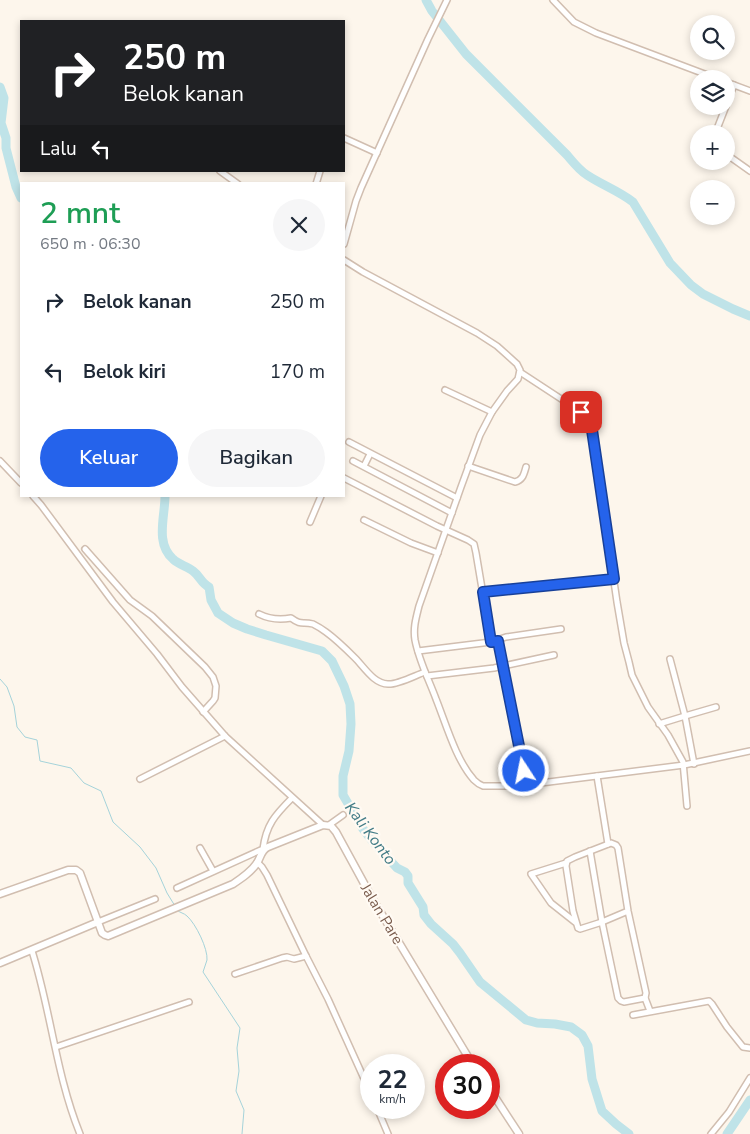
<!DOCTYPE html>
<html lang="id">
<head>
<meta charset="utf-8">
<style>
  body { margin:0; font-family:"Nunito Sans",sans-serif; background:#f6f6f7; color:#1f2937; height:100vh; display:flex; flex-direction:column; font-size:19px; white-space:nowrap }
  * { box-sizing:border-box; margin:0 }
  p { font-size:16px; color:#747a83 }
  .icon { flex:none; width:28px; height:28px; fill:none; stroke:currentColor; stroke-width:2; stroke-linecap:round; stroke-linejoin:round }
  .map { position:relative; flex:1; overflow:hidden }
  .panel { position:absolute; left:20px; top:182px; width:325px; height:315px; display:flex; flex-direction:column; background:#fff; border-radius:0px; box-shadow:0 2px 8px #0003 }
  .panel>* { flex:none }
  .hud { position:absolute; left:20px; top:20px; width:325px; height:152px; border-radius:0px; box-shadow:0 2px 8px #0003; background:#202124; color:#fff; overflow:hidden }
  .tools { position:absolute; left:690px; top:15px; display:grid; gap:10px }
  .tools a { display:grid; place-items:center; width:45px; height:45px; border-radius:50%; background:#fff; box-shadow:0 2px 8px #0003; font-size:25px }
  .speed { position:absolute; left:360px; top:1054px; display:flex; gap:10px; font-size:25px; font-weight:700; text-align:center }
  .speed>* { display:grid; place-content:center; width:65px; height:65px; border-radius:50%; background:#fff; box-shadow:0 2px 8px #0003; line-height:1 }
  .speed small { font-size:12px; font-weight:400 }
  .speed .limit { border:8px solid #d22; background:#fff; color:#111 }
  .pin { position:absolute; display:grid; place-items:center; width:42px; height:42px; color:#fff; margin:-21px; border-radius:10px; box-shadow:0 2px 8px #0006 }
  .me { position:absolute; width:55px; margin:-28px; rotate:349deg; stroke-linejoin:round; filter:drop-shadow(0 0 4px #0008) }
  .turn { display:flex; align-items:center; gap:18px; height:105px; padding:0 20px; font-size:22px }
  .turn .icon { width:65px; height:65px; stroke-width:2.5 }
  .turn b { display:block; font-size:35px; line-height:42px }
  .then { display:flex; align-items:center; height:48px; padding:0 20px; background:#0003; gap:10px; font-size:19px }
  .round { display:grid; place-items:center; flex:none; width:52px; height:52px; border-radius:26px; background:#f6f6f7 }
  .overview { display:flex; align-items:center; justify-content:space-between; height:85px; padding:0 20px }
  h1 { font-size:30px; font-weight:600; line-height:38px; color:#1e9e55 }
  .button { display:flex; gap:10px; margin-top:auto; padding:10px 20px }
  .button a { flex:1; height:58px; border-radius:30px; background:#2563eb; color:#fff; font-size:20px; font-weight:600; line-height:58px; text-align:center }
  .button a+a { background:#f6f6f7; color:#1f2937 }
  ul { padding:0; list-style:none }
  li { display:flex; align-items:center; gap:15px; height:70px; padding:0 20px }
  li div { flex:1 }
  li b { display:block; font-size:19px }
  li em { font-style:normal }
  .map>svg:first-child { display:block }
</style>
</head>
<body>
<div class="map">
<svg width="750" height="1134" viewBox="0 0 750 1134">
  <rect width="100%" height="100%" fill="#fdf6ec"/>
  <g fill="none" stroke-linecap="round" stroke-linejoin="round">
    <g stroke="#a5d3da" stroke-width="1">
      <polyline points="0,679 7,687 14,706 17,727 25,737 37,740 40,761 71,768 84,783 101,791 113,822 140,847 156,868 167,893 175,906"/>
      <path d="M177 910C180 913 184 913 187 916 196 924 208 949 207 960 206 964 204 968 203 972L240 1028 237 1048 239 1071 236 1091 244 1110 242 1134"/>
    </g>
    <g stroke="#bfe3e8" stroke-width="9">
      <path d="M426 0 432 11 466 54 567 155C573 162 579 170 587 175 602 185 619 191 633 202L670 263 691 285 703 294 733 309 750 316"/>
      <polyline points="0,87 4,98 1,123 6,138 6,148 16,187 21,198"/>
      <path d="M165 496C165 517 155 543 173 559 179 565 187 566 193 571 200 576 201 583 209 587L211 600 218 613 233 623 247 629 266 635 322 651 332 661 344 686 350 704 351 724 349 751 343 776V795L363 829 374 843 397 868 405 872 408 876V883L423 907 424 915 431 924 453 944 460 953 480 982 526 1020 537 1023 555 1024 571 1027 582 1035 588 1046 592 1079 602 1111 616 1124 629 1134"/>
      <polyline points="727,1134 750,1100"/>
    </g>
    <defs>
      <g id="minor">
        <polyline points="553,0 574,22 596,33 718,79"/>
        <polyline points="726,82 750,91"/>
        <polyline points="726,105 734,85"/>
        <polyline points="715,134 726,106"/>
        <polyline points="344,138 377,153"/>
        <polyline points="726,154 750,171"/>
        <polyline points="220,171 238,184"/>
        <polyline points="316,184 320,171"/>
        <polyline points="344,244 356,201 361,188 428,39 447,0"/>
        <path d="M344 260 363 272 477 333 497 346 517 364 520 370 518 379 507 391 492 412 480 435 461 487 419 606C416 618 413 628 415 640 419 661 429 680 436 699 446 724 456 760 474 780 477 783 480 785 483 786H517L684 765 750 751"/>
        <polyline points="520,372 581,412 589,420 591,424 617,602 624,643 629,662 632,675 648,707 668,735 683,762 687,806"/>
        <polyline points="445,390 492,412"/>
        <polyline points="349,442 457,498"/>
        <polyline points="0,461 21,483"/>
        <polyline points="353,461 452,513"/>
        <polyline points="364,466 370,454"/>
        <path d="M468 466 515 482C523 480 524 474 526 467"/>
        <polyline points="344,478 437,526 468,540 474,544 476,553 491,642"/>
        <polyline points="33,496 41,505 113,602 157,654 182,687 225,736 323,825"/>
        <polyline points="364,520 411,543 438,553"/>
        <polyline points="310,522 321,496"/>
        <polyline points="85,549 130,600 152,616 205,667 213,677 216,686 215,698 213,701 203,712"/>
        <polyline points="483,592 614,579"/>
        <path d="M259 614C269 619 280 620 291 618 302 626 302 621 313 624 317 626 322 629 326 632 337 640 346 649 355 658 364 667 374 684 388 684 397 685 416 675 425 672"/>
        <polyline points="498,641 527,785"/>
        <polyline points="418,651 491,642 506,637 561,629"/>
        <polyline points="670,659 685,716 694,764"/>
        <polyline points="427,676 494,668 554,655"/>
        <polyline points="659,724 685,716 716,707"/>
        <polyline points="597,776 608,844"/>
        <polyline points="140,779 225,736"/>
        <polyline points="329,825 343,815"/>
        <polyline points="200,848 213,871"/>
        <polyline points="590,851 602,922 618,998 621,1001 624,1002 645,998"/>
        <polyline points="257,862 262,867 267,875 306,956 328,999 371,1094"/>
        <polyline points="566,863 531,874 551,903 575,922"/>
        <path d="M177 888 263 849C266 825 275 815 292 798"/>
        <polyline points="628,911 602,922 580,929 578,928 573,911 566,866 567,861 575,857 611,843 616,845 618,848 628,911 646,993 645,998 650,1011"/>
        <polyline points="98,922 155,899"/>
        <path d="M32 951C51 1011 56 1075 80 1134"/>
        <polyline points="235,974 282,958 287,957 294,959 306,956"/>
        <polyline points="633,1015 709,1001 712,1004 727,1027 743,1047 750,1048"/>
        <polyline points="56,1047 189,1002"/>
        <polyline points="377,1108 388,1134"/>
        <polyline points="711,1134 729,1112 750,1078"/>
      </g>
      <g id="tertiary">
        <path d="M0 894 68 870H76L80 873 102 933 105 935 108 936 233 884C242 878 251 872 257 863 261 857 261 850 268 847L323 825 331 826 336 832 372 898 473 1065"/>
        <polyline points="0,963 98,922"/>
        <polyline points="489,1088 519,1134"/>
      </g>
    </defs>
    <use href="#minor" stroke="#d1beb0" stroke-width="8"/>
    <use href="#tertiary" stroke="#d1beb0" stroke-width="9"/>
    <use href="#minor" stroke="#fff" stroke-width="5"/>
    <use href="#tertiary" stroke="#fff" stroke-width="6"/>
  </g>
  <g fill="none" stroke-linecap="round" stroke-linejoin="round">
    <defs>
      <polyline id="route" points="524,771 498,641 491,642 483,592 614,579 592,430 589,420 581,412"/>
    </defs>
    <use href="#route" stroke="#184099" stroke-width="12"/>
    <use href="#route" stroke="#2563eb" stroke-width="9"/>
  </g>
  <g text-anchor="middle" stroke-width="4.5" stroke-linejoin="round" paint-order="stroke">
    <g font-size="15" fill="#7a5c4d" stroke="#fffaf3">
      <text transform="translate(382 914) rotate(59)" y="5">Jalan Pare</text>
    </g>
    <g font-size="16" font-style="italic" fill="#437c86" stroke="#fffaf3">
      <text transform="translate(371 833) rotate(53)" y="6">Kali Konto</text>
    </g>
  </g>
</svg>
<div class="tools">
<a><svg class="icon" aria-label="search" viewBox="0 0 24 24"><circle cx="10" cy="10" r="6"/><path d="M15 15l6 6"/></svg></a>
<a><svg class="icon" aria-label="layers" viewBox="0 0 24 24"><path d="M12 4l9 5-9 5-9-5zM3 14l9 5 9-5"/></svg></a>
<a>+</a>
<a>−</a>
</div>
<div class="speed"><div>22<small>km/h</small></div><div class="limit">30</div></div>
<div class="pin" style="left:581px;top:412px;background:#d93025"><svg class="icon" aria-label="arrive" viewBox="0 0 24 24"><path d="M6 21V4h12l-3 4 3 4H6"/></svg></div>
<svg class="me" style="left:524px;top:771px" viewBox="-20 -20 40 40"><circle r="17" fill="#2563eb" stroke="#fff" stroke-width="3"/><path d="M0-11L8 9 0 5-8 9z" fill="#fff"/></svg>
<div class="hud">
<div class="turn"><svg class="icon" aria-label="right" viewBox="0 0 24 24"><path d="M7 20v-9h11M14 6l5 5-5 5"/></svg><div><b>250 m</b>Belok kanan</div></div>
<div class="then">Lalu<svg class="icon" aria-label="left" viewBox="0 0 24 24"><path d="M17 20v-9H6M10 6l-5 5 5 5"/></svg></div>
</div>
<section class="panel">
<div class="overview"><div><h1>2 mnt</h1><p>650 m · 06:30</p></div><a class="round"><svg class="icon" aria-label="close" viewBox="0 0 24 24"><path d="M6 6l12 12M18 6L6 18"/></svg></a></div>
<ul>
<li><svg class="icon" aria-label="right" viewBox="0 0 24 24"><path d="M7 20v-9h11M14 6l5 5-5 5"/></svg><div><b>Belok kanan</b></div><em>250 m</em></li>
<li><svg class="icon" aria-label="left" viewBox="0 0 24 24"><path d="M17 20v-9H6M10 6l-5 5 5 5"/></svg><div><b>Belok kiri</b></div><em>170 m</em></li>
</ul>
<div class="button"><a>Keluar</a><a>Bagikan</a></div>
</section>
</div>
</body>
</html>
